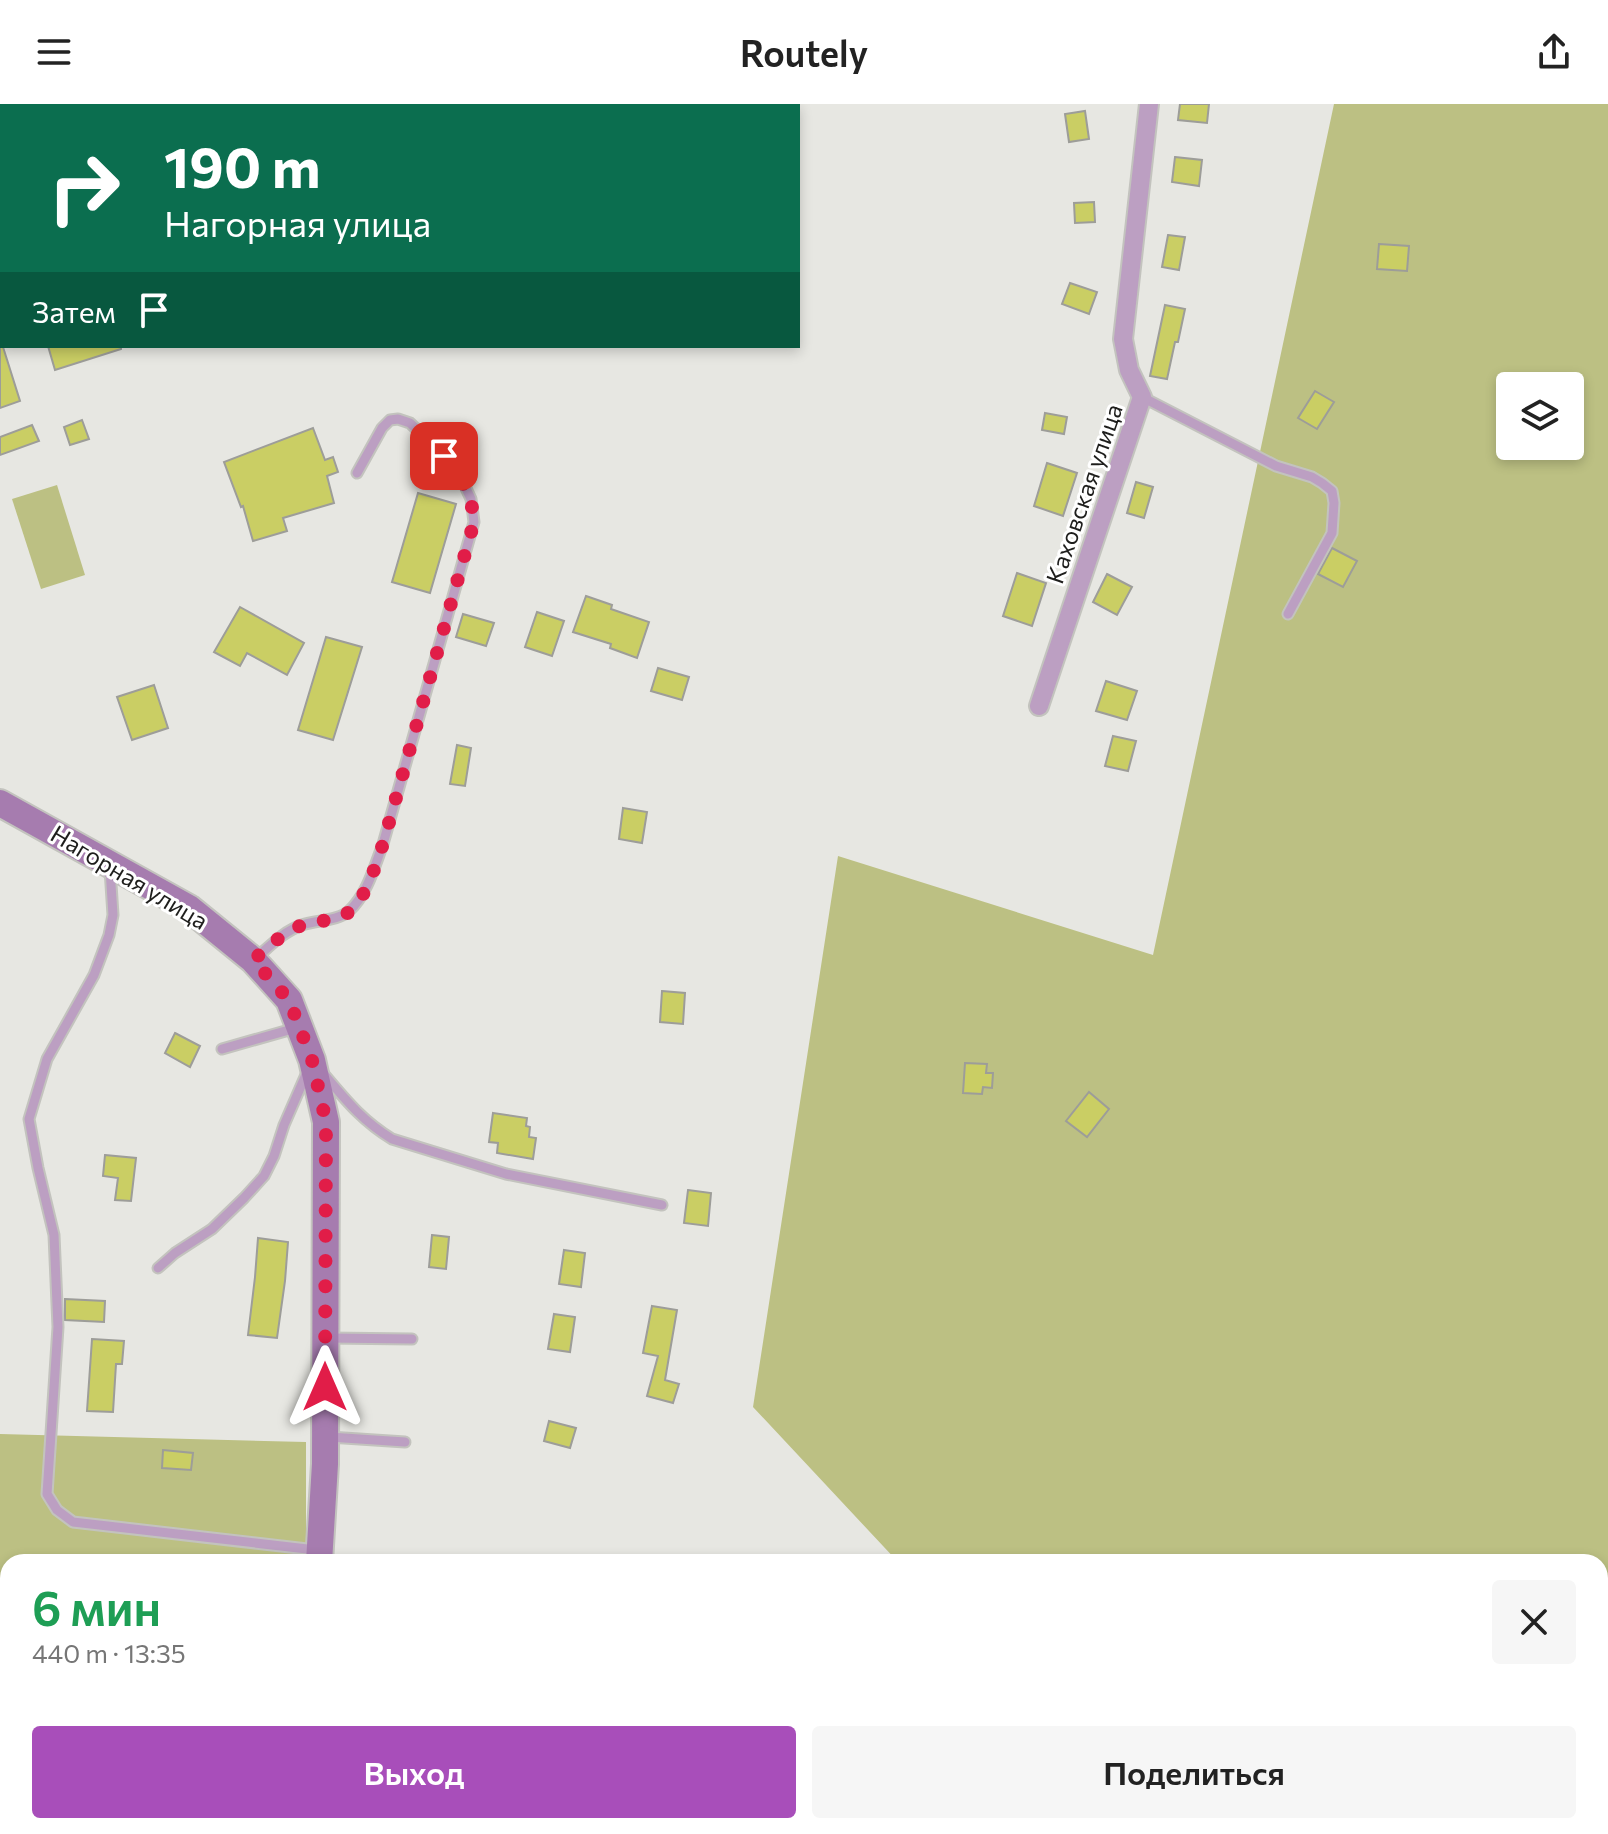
<!DOCTYPE html>
<html lang="ru">
<head>
<meta charset="utf-8">
<style>
  body { margin:0; font-family:Commissioner,sans-serif; background:#f6f6f6; color:#222; height:100vh; display:flex; flex-direction:column; font-size:30px; white-space:nowrap }
  * { box-sizing:border-box; margin:0 }
  p { font-size:26px; color:#767676 }
  .icon { flex:none; width:44px; height:44px; fill:none; stroke:currentColor; stroke-width:2; stroke-linecap:round; stroke-linejoin:round }
  .map { position:relative; flex:1; overflow:hidden }
  .drawer { position:absolute; left:0px; top:1450px; width:1608px; height:280px; display:flex; flex-direction:column; background:#fff; border-radius:24px 24px 0 0; box-shadow:0 4px 12px #0003 }
  .drawer>* { flex:none }
  .guide { position:absolute; left:0px; top:0px; width:800px; height:244px; box-shadow:0 4px 12px #0003; background:#0b6e4f; color:#fff; overflow:hidden }
  .buttons { position:absolute; left:1496px; top:268px; display:grid; gap:16px }
  .buttons a { display:grid; place-items:center; width:88px; height:88px; border-radius:8px; background:#fff; box-shadow:0 4px 12px #0003; font-size:40px }
  .pin { position:absolute; display:grid; place-items:center; width:68px; height:68px; color:#fff; margin:-34px; border-radius:16px; box-shadow:0 4px 12px #0006 }
  .me { position:absolute; width:88px; margin:-44px; rotate:0deg; stroke-linejoin:round; filter:drop-shadow(0 0 6px #0008) }
  .turn { display:flex; align-items:center; gap:28px; height:168px; padding:0 32px; font-size:36px }
  .turn .icon { width:104px; height:104px; stroke-width:2.5 }
  .turn b { display:block; font-size:56px; line-height:68px }
  .then { display:flex; align-items:center; height:76px; padding:0 32px; background:#0003; gap:16px; font-size:30px }
  .round { display:grid; place-items:center; flex:none; width:84px; height:84px; border-radius:8px; background:#f6f6f6 }
  .summary { display:flex; align-items:center; justify-content:space-between; height:136px; padding:0 32px }
  h1 { font-size:48px; font-weight:600; line-height:60px; color:#1e9e55 }
  .action { display:flex; gap:16px; margin-top:auto; padding:16px 32px }
  .action a { flex:1; height:92px; border-radius:8px; background:#a84eba; color:#fff; font-size:32px; font-weight:600; line-height:92px; text-align:center }
  .action a+a { background:#f6f6f6; color:#222 }
  header { display:flex; justify-content:space-between; align-items:center; height:104px; padding:0 32px; background:#fff; font-size:36px; font-weight:600 }
  .map>svg:first-child { display:block }
</style>
</head>
<body>
<header><svg class="icon" aria-label="menu" viewBox="0 0 24 24"><path d="M4 6h16M4 12h16M4 18h16"/></svg>Routely<svg class="icon" aria-label="share" viewBox="0 0 24 24"><path d="M12 15V3M7 8l5-5 5 5M5 13v7h14v-7"/></svg></header>
<div class="map">
<svg width="1608" height="1730" viewBox="0 0 1608 1730">
  <rect width="100%" height="100%" fill="#e7e7e2"/>
  <g fill="#bcc083" fill-rule="evenodd">
    <path d="M1334 0H1608V1730H1311L1312 1722H1600V1458H898L753 1303 838 752 1153 851ZM1510 282H1570V342H1510Z"/>
    <polygon points="57,381 85,471 41,485 12,395"/>
    <polygon points="0,1330 306,1338 306,1458 8,1458 8,1722 304,1722 304,1730 0,1730"/>
    <polygon points="330,1722 1078,1722 1088,1730 330,1730"/>
  </g>
  <g fill="#cace64" stroke="#9d9d99" stroke-width="2">
    <polygon points="1180,0 1209,0 1207,19 1178,16"/>
    <polygon points="1085,7 1089,35 1069,38 1065,10"/>
    <polygon points="1175,53 1202,56 1199,82 1172,78"/>
    <polygon points="1094,98 1095,118 1075,119 1074,99"/>
    <polygon points="1168,131 1185,133 1179,166 1162,163"/>
    <polygon points="1379,140 1409,142 1407,167 1377,165"/>
    <polygon points="1070,179 1097,188 1089,210 1062,200"/>
    <polygon points="1165,201 1185,205 1178,238 1175,238 1167,275 1150,272"/>
    <polygon points="48,242 121,242 121,245 55,266"/>
    <polygon points="0,243 3,243 20,297 0,304"/>
    <polygon points="1315,287 1334,298 1317,325 1298,314"/>
    <polygon points="1045,309 1067,313 1064,330 1042,326"/>
    <polygon points="82,316 89,335 70,341 64,323"/>
    <polygon points="32,321 39,337 0,351 0,333"/>
    <polygon points="313,324 325,356 333,353 338,368 327,372 334,399 283,414 287,427 253,437 243,402 241,403 224,358"/>
    <polygon points="1047,359 1077,369 1063,412 1034,402"/>
    <polygon points="1136,378 1153,383 1144,414 1127,409"/>
    <polygon points="418,389 456,400 430,489 392,478"/>
    <polygon points="1332,444 1357,457 1343,483 1318,470"/>
    <polygon points="1017,469 1046,479 1032,522 1003,512"/>
    <polygon points="1107,470 1132,483 1117,511 1093,498"/>
    <polygon points="586,492 612,501 611,505 649,518 637,554 610,544 611,540 573,528"/>
    <polygon points="240,503 304,539 287,571 247,549 240,562 214,548"/>
    <polygon points="537,508 564,517 552,552 525,543"/>
    <polygon points="463,510 494,519 486,542 456,533"/>
    <polygon points="326,533 362,543 333,636 298,626"/>
    <polygon points="658,564 689,573 682,596 651,587"/>
    <polygon points="1106,577 1137,587 1127,616 1096,607"/>
    <polygon points="154,581 168,624 132,636 117,593"/>
    <polygon points="1113,632 1136,637 1128,667 1105,662"/>
    <polygon points="457,641 471,644 465,682 450,680"/>
    <polygon points="623,704 647,708 642,739 619,735"/>
    <polygon points="662,887 685,889 683,920 660,918"/>
    <polygon points="175,929 200,942 190,963 165,949"/>
    <polygon points="965,959 987,960 986,969 993,969 992,984 983,983 982,990 963,989"/>
    <polygon points="1089,988 1109,1005 1087,1033 1066,1017"/>
    <polygon points="493,1009 527,1014 526,1022 530,1023 529,1033 536,1034 533,1055 497,1049 498,1039 489,1038"/>
    <polygon points="105,1051 136,1054 131,1097 115,1096 118,1074 103,1072"/>
    <polygon points="688,1086 711,1089 708,1122 684,1119"/>
    <polygon points="432,1131 449,1133 446,1165 429,1163"/>
    <polygon points="258,1134 288,1138 285,1177 277,1234 248,1231 255,1173"/>
    <polygon points="564,1146 585,1149 581,1183 559,1180"/>
    <polygon points="65,1195 105,1197 104,1218 65,1216"/>
    <polygon points="652,1202 677,1206 665,1276 679,1280 673,1299 647,1292 658,1252 643,1249"/>
    <polygon points="554,1210 575,1213 570,1248 548,1245"/>
    <polygon points="92,1235 124,1237 122,1260 116,1260 113,1308 87,1307"/>
    <polygon points="549,1317 576,1324 570,1344 544,1337"/>
    <polygon points="163,1346 193,1349 191,1366 162,1364"/>
  </g>
  <g fill="none" stroke-linecap="round" stroke-linejoin="round">
    <defs>
      <g id="service">
        <polyline points="1142,293 1276,362 1312,373 1322,379 1332,387 1334,399 1332,429 1288,510"/>
        <polyline points="110,765 113,811 109,831 94,871 47,955 29,1015 38,1064 54,1131 58,1223 47,1390 57,1406 73,1418 316,1446"/>
        <path d="M256 854C270 842 284 827 302 821 317 816 338 817 349 807 367 791 375 761 383 740L474 418 471 395 464 380 444 352 410 319 398 315 390 316 382 324 357 369"/>
        <polyline points="222,945 296,924"/>
        <path d="M322 968C345 995 361 1016 392 1035L506 1070 662 1101"/>
        <polyline points="158,1164 175,1149 212,1125 244,1094 264,1072 274,1052 284,1021 308,966"/>
        <polyline points="329,1234 412,1235"/>
        <polyline points="329,1333 405,1338"/>
        <polyline points="0,1618 8,1619"/>
      </g>
      <polyline id="minor" points="1039,602 1142,293 1129,266 1123,235 1149,0"/>
      <g id="secondary">
        <polyline points="0,699 189,804 253,856 289,896 312,956 326,1018 325,1360 319,1458"/>
        <polyline points="315,1730 315,1722"/>
      </g>
    </defs>
    <use href="#service" stroke="#c3c3be" stroke-width="13"/>
    <use href="#minor" stroke="#c3c3be" stroke-width="22"/>
    <use href="#secondary" stroke="#c3c3be" stroke-width="30"/>
    <use href="#service" stroke="#bc9fc2" stroke-width="9"/>
    <use href="#minor" stroke="#bc9fc2" stroke-width="18"/>
    <use href="#secondary" stroke="#a67caf" stroke-width="26"/>
  </g>
  <g fill="none" stroke-linecap="round" stroke-linejoin="round">
    <path stroke="#e11d48" stroke-width="14" stroke-dasharray="0 25.2" d="M325 1283 326 1018 312 956 289 896 253 856C268 844 282 829 300 822 315 816 336 818 349 808 366 795 376 760 383 740L474 418C472 389 461 375 444 352"/>
  </g>
  <g text-anchor="middle" stroke-width="6" stroke-linejoin="round" paint-order="stroke">
    <g font-size="24" fill="#1e1e1c" stroke="#fff">
      <text transform="translate(1085 390) rotate(-71)" y="8">Каховская улица</text>
      <text transform="translate(129 774) rotate(31)" y="8">Нагорная улица</text>
    </g>
  </g>
</svg>
<div class="buttons">
<a><svg class="icon" aria-label="layers" viewBox="0 0 24 24"><path d="M12 4l9 5-9 5-9-5zM3 14l9 5 9-5"/></svg></a>
</div>
<div class="pin" style="left:444px;top:352px;background:#d93025"><svg class="icon" aria-label="arrive" viewBox="0 0 24 24"><path d="M6 21V4h12l-3 4 3 4H6"/></svg></div>
<svg class="me" style="left:325px;top:1283px" viewBox="-20 -20 40 40"><path d="M0-17L14 15 0 8-14 15z" fill="#e11d48" stroke="#fff" stroke-width="4"/></svg>
<div class="guide">
<div class="turn"><svg class="icon" aria-label="right" viewBox="0 0 24 24"><path d="M7 20v-9h11M14 6l5 5-5 5"/></svg><div><b>190 m</b>Нагорная улица</div></div>
<div class="then">Затем<svg class="icon" aria-label="arrive" viewBox="0 0 24 24"><path d="M6 21V4h12l-3 4 3 4H6"/></svg></div>
</div>
<section class="drawer">
<div class="summary"><div><h1>6 мин</h1><p>440 m · 13:35</p></div><a class="round"><svg class="icon" aria-label="close" viewBox="0 0 24 24"><path d="M6 6l12 12M18 6L6 18"/></svg></a></div>
<div class="action"><a>Выход</a><a>Поделиться</a></div>
</section>
</div>
</body>
</html>
